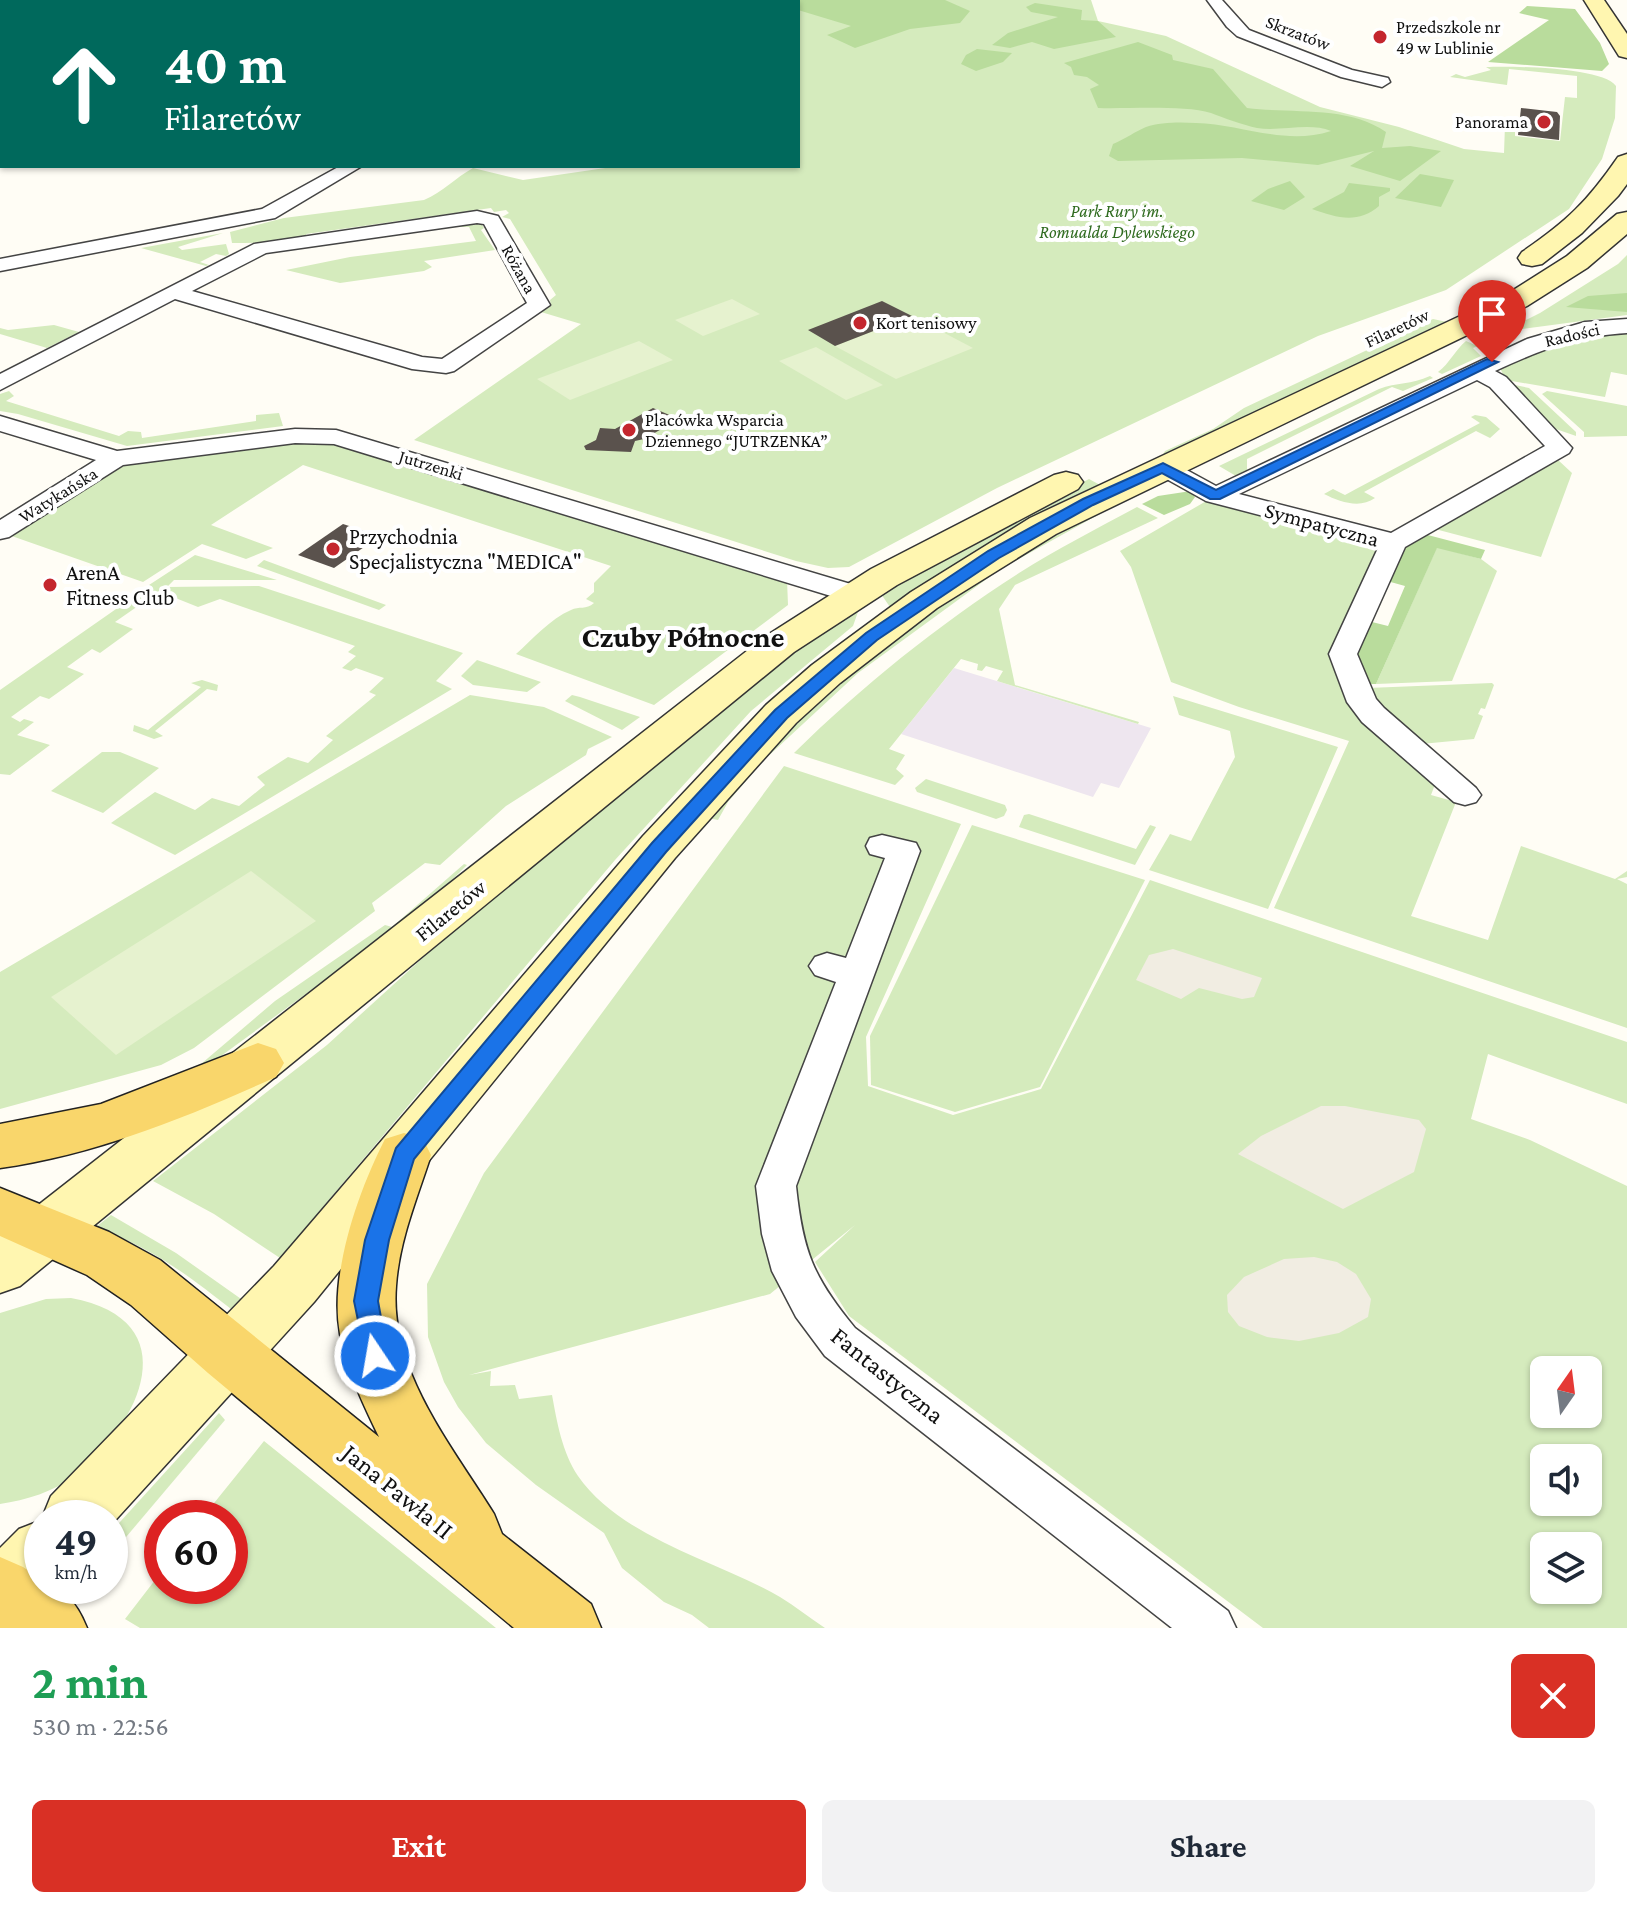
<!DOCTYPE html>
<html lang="en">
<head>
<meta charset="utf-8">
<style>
  body { margin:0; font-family:"Crimson Pro",serif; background:#f2f2f3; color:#1f2937; height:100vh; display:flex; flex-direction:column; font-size:30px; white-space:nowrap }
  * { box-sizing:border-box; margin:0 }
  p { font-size:26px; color:#747a83 }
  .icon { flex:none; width:44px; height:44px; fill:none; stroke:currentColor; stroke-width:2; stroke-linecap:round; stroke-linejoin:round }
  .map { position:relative; height:1628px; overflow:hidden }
  .details { display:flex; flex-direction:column; background:#fff; flex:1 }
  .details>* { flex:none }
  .hud { position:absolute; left:0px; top:0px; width:800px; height:168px; box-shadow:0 2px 6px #0004; background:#00695c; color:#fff; overflow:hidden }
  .needle { width:52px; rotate:14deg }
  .fabs { position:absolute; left:1530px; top:1356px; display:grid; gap:16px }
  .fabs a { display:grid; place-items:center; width:72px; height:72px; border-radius:12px; background:#fff; box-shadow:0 2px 6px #0004; font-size:40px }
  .speed { position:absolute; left:24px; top:1500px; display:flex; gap:16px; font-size:40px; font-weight:700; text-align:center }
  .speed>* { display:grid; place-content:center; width:104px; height:104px; border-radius:50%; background:#fff; box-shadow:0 2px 6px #0004; line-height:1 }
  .speed small { font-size:20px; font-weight:400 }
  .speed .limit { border:12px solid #d22; background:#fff; color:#111 }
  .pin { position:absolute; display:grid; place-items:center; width:68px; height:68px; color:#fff; margin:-82px -34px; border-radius:50% 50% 50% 0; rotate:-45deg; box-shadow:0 0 8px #0007 }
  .pin .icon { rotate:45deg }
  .me { position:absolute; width:88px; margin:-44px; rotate:348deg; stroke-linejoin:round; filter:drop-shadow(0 0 6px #0008) }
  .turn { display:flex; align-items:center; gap:28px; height:168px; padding:0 32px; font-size:36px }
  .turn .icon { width:104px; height:104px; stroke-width:2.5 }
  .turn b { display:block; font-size:56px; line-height:68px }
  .round { display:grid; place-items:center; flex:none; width:84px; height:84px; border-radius:12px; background:#f2f2f3 }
  .head { display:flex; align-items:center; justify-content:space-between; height:136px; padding:0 32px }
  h1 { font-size:48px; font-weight:700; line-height:60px; color:#1e9e55 }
  .action { display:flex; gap:16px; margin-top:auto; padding:16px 32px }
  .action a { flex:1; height:92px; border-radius:12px; background:#d93025; color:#fff; font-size:32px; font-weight:700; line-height:92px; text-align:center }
  .action a+a { background:#f2f2f3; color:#1f2937 }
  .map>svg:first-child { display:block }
</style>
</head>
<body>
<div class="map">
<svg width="1627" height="1628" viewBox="0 0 1627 1628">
  <rect width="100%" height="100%" fill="#fffdf5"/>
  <polygon fill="#eee6ef" points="954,668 1151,728 1119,788 1101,783 1093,797 901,734"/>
  <g fill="#d5ebbd" fill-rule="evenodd">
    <path d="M348 0H1091L1098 21 1166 36 1320 107 1399 127 1464 149 1504 153 1505 125 1515 126V136L1560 141 1565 97 1577 98V76L1509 69 1507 85 1450 77 1456 74 1465 77 1491 70 1486 67C1512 66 1602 67 1616 86L1615 118 1602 159 1569 209 1446 290 1318 336 997 488 849 567 828 568 796 561 414 440 581 324 541 312 551 306 550 300 556 295 510 219 502 217 509 213 506 210 494 212 491 208 306 234 307 239C283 242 256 243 232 243L230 232 284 218 424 200C443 192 455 178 473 168L523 180 619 166H798V2H343Z"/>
    <polygon points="477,224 482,225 484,228 481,230 495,250 424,261 432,267 424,271 340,283 286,270 350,257 476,241 469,227 455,227"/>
    <polygon points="223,233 178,247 182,250 226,244 229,254 226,256 216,254 200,262 209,265 206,266 141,248"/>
    <path d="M1627 255V315L1514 330 1473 348 1481 356 1442 374 1438 372C1450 363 1455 350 1466 341L1475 345 1540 313 1618 264Z"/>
    <polygon points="1471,311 1476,311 1162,456 1165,451 1213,429 1244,408 1433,319 1447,322"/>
    <polygon points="54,325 79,332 47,348 0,334 0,328 8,330"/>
    <polygon points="1627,331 1627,375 1611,372 1605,397 1506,380 1500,368 1560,342"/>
    <path d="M1430 376 1433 378 1403 391 1392 387 1247 459V470L1236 476 1219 466 1379 389C1397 382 1411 385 1430 376Z"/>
    <polygon points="1510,384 1529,388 1576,432 1576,436 1553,428"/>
    <polygon points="9,391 14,396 6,401 119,436 128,431 141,432 142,438 256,421 256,415 279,413 283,426 127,446 18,414 0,411 0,394"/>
    <polygon points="1547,391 1627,406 1627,436 1584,437 1584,432 1542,394"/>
    <path d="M1475 415 1486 417 1500 429 1490 438 1476 431 1364 492 1375 498C1360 509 1340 502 1324 494L1333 489 1345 495 1356 489 1480 423 1471 417Z"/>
    <path d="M307 440 325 441 787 580 788 605 654 705 516 654C533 639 550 619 571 610 579 606 586 610 594 603L586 599 594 592V583L611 566 303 465 211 525 273 548 246 559 202 544 143 582 6 534 129 463Z"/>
    <polygon points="1557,459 1572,473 1541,557 1435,529"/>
    <polygon points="1089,479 1102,486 892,610 879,591"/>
    <polygon points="1215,496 1394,542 1343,654 1356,687 1439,774 1431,795 1456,802 1411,916 1488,940 1521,846 1615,879 1627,871 1627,877 1617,879 1627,884 1627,1028 1274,908 1349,741 1239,707 1171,682 1131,567 1120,551"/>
    <polygon points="1123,501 999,570 858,673 763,761 728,802 718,820 708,818 781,732 890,639 1024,548"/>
    <path d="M1137 507 1158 518 1015 585 999 609 1015 685 1139 722 1138 724 997 681 1003 671 986 666 982 671 977 670 978 664 961 659 889 749 905 755 896 769 904 776 895 785 794 753C862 686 938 625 1019 573 1057 549 1098 528 1137 507Z"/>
    <polygon points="1437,547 1481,559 1497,571 1452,681 1376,684"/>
    <polygon points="195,555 277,580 174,580 167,587 259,586 463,653 436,681 452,689 175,855 111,823 155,792 195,810 212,798 239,806 265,785 257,777 288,757 308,763 333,740 326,736 376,695 369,692 384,678 356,668 351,671 342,668 356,656 348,652 355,646 220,599 198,607 163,593 163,597 146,609 138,606 115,622 133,629 100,653 92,649 67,667 84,674 49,699 40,696 11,717 20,722 24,719 34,722 17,735 50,745 10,775 0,774 0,690 139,593 153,589 149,585"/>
    <polygon points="264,560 386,605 379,610 257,566"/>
    <polygon points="859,609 853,626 751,711 615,860 280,1258 214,1214 153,1181 327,1045 503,885 788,652"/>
    <polygon points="477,660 541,682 527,692 473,685 461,676"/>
    <polygon points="202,680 218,685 217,691 207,689 155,731 163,736 154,739 133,731 134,725 148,730 201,687 191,683"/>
    <polygon points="1492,683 1494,685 1485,709 1481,708 1478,714 1483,716 1474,739 1421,744 1382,709 1368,688"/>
    <polygon points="470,695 544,707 612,737 588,749 586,755 506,806 440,865 425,863 372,903 375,911 194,1048 161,1065 0,1109 0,972"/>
    <polygon points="572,695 580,697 640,717 622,730 565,701"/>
    <polygon points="1173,696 1338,747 1268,909 1149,870 1170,834 1191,841 1235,757 1230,731 1179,715"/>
    <polygon points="102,752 120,752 159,768 103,813 51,791"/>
    <path d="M784 766 961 824 866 1037 868 1086 953 1115 1041 1089 1150 880 1627 1042V1104L1488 1054 1471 1119 1530 1140 1627 1186V1628H1263L849 1316 815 1262 855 1225 770 1294 469 1375 491 1371 490 1386 515 1385 519 1399 552 1395C557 1422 562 1452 578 1476 622 1539 716 1560 780 1597 795 1606 810 1618 825 1628H709L692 1615 664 1602 622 1568 604 1533 536 1485 486 1443 458 1407 444 1382 428 1337 427 1284 484 1173ZM1544 1370H1588V1414H1544ZM1544 1458H1588V1502H1544ZM1544 1546H1588V1590H1544Z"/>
    <polygon points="926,779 1005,805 1007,810 1004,816 996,819 917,792 915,788"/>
    <polygon points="1029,814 1136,849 1150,825 1156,827 1135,865 1019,827 1024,815"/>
    <polygon points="972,825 1145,880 1040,1087 955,1112 871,1085 870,1036"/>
    <polygon points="464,864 467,865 445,887 359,955 206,1067 163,1090 103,1104 201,1064 275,1001 385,925 392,927"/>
    <path d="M111 1215 176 1253 244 1301 235 1312C185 1273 155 1250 96 1227Z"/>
    <path d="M71 1298C189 1320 141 1424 75 1475 54 1492 26 1500 0 1504V1313L46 1299Z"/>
    <polygon points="219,1413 225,1420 110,1556 110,1533"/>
    <polygon points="264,1441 496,1628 140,1628 125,1619 162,1571 162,1586 230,1586 230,1518 202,1518"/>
  </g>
  <g fill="#b9dc9c">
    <polygon points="770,0 945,0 970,11 960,23 910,29 855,48 827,35 851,26 798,10 798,2"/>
    <polygon points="1035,3 1082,10 1081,20 1098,21 1116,37 1054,49 1032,42 1010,48 992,45 1008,33 1058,17 1031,12 1026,7"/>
    <polygon points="1527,6 1575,9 1600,43 1609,64 1602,71 1488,62 1549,20 1519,13"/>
    <path d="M1138 42 1172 55 1173 60 1213 69 1247 108C1293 114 1347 105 1386 132L1382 148 1410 146 1441 151 1400 181 1350 166 1374 151 1318 165 1242 158 1118 161 1109 156 1113 144C1125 139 1136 131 1146 127 1161 122 1180 122 1196 123 1241 124 1285 146 1331 131 1309 122 1280 132 1257 128 1243 125 1224 118 1211 113 1184 105 1128 109 1098 108L1090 89 1099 85 1087 77 1074 75 1071 67 1064 63Z"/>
    <polygon points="977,49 1012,53 1003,62 976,71 961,64 966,55"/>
    <polygon points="1420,174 1454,180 1441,207 1395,198"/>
    <polygon points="1290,181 1305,197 1284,210 1251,201 1268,189"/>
    <path d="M1349 183 1390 188V191L1379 197V206C1358 224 1337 218 1312 209L1344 192Z"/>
    <polygon points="1627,293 1627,312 1566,307 1588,296"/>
    <polygon points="1191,491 1195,497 1190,504 1164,515 1142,504 1158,496"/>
    <path d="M1424 534 1485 550 1481 559 1437 548 1376 684H1365C1354 655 1355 650 1368 621L1388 626 1405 586 1387 581 1398 552Z"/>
  </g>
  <g fill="#e6f2cf">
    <polygon points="732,299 760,314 703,336 675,320"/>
    <polygon points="912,316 973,348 896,379 835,346"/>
    <polygon points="639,341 673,360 570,400 537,379"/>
    <polygon points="816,347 883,385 846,400 779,361"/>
    <polygon points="251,871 316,921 116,1055 51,997"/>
  </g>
  <g fill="#f1ede2">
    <polygon points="1173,949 1262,978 1254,997 1242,999 1199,988 1181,999 1136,980 1149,955"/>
    <polygon points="1321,1106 1345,1106 1419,1120 1426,1129 1414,1172 1343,1209 1238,1154 1261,1136"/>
    <polygon points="1314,1257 1337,1262 1356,1274 1371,1299 1368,1317 1339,1333 1299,1341 1267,1337 1239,1326 1228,1312 1227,1295 1244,1277 1284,1259"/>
  </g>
  <g fill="#5a524d">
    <polygon points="1521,108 1557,112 1560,116 1559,140 1518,135"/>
    <polygon points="882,301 912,316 835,346 808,330"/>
    <polygon points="653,408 679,419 644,439 635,441 631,452 586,450 584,446 596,440 600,428 615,429"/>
    <polygon points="343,524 380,536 334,568 298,555"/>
  </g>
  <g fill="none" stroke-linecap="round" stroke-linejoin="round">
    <defs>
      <g id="street">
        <polygon points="1207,0 1222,0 1249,30 1352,70 1388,78 1390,82 1382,87 1341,77 1237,36 1227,27"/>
        <polygon points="0,16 2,17 2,27 0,26"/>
        <polygon points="340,166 362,166 275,218 0,271 0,259 262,209"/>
        <path d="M477 211 498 216 550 305 454 371 446 373 412 369 175 299 0 390V374L254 244ZM477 223 484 224 527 303 442 359 422 357 192 291 266 253Z"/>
        <path d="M1627 319V333C1576 336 1542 349 1495 371L1506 377 1572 448 1569 453 1405 547 1357 654 1376 699 1384 708 1476 788 1481 795 1476 802 1465 805 1454 802 1362 722 1347 702 1329 654 1379 546 1206 501 1154 472 1151 467 1154 462H1172L1216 486 1527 339 1585 322ZM1477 380 1490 387 1545 446 1391 533 1239 494Z"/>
        <polygon points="0,416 117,451 295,429 336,430 864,588 868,594 864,600 854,602 844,600 334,444 295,443 123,465 9,537 0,539 0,520 96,460 0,431"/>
        <path d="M882 835 916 843 920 851 796 1186C803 1252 813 1277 855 1328L1228 1611 1236 1628H1172L825 1356 796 1317 772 1271 762 1234 756 1186 836 982 815 975 809 966 815 957 827 953 846 958 885 858 870 854 866 846 870 838Z"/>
      </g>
      <g id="secondary">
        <polygon points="1584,0 1604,0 1627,34 1627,58 1619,56"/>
        <path d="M1627 154V184L1618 196 1582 233 1542 264 1532 266 1522 264 1518 258 1522 252C1567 221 1587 202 1618 157Z"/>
        <polygon points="1627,212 1627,234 1587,268 1527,306 1056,534 937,608 840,683 796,723 675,858 314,1302 110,1526 110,1518 42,1518 51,1496 274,1266 643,836 766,705 812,665 911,592 1030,518 1507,294 1567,256 1617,214"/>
        <polygon points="1066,472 1078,475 1083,482 1078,489 897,585 794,652 20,1286 0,1293 0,1235 766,636 871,569 1054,475"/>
        <polygon points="42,1520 42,1586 55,1586 24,1620 0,1628 0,1548 19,1529"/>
      </g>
      <g id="primary">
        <path d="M258 1043 276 1049 284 1063 276 1077C187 1117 98 1154 0 1168V1124L101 1104Z"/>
        <path d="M404 1133 423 1139 431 1155C417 1198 399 1241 396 1286 389 1371 452 1446 494 1514L502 1534 591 1604 601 1628H514L208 1373 131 1305 87 1275 0 1236V1188L109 1232 160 1260 379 1437C363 1404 347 1370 340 1334 329 1274 358 1192 385 1139Z"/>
        <path d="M0 1557 23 1567 42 1580V1586C66 1586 79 1608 87 1628H0Z"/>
      </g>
    </defs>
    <use href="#street" stroke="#444" stroke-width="3"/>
    <use href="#secondary" stroke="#333" stroke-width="3"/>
    <use href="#primary" stroke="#222" stroke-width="3"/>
    <use href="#street" fill="#fff" fill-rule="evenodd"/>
    <use href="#secondary" fill="#fff6b0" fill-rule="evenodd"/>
    <use href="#primary" fill="#f9d66b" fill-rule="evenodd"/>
  </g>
  <polygon fill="#1a73e8" stroke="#114b97" stroke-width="2" points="1487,359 1498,362 1220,499 1210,499 1162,473 1093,505 999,558 877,640 787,718 666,852 414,1159 389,1240 378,1301 388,1356 384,1364 375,1367 367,1364 354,1301 365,1240 396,1148 652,843 775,710 866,633 988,551 1083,499 1163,463 1216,490"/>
  <g fill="#c4262e" stroke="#fff" stroke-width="3">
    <circle cx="1380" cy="37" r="8"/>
    <circle cx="1544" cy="122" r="8"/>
    <circle cx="860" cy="323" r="8"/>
    <circle cx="629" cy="430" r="8"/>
    <circle cx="333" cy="549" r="8"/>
    <circle cx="50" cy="585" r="8"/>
  </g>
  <g text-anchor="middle" stroke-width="8" stroke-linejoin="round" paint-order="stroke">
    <g font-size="18" fill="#111" stroke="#fff" text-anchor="start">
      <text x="1396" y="33">Przedszkole nr<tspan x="1396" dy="21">49 w Lublinie</tspan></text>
      <text x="1528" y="128" text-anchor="end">Panorama</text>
      <text x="876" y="329">Kort tenisowy</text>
      <text x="645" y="426">Placówka Wsparcia<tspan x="645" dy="21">Dziennego “JUTRZENKA”</tspan></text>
    </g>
    <g font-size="18" fill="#111" stroke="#fff">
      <text transform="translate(1298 33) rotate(21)" y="6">Skrzatów</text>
      <text transform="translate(519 269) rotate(61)" y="6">Różana</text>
      <text transform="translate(1397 328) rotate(-25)" y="6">Filaretów</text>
      <text transform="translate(1572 335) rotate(-13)" y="6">Radości</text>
      <text transform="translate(431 465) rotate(17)" y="6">Jutrzenki</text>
      <text transform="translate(58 495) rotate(-32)" y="6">Watykańska</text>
    </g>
    <g font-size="18" font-style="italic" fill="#2f6b1f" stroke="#fff">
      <text x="1117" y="217">Park Rury im.<tspan x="1117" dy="21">Romualda Dylewskiego</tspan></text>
    </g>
    <g font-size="22" fill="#111" stroke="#fff">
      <text transform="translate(1322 524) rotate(15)" y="8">Sympatyczna</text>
      <text transform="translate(450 910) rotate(-39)" y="8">Filaretów</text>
    </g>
    <g font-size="22" fill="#111" stroke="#fff" text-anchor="start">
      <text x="349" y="544">Przychodnia<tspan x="349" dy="25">Specjalistyczna "MEDICA"</tspan></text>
      <text x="66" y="580">ArenA<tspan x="66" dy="25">Fitness Club</tspan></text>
    </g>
    <g font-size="26" fill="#111" stroke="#fff">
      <text transform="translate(888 1375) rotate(39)" y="9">Fantastyczna</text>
      <text transform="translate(398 1491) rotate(39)" y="9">Jana Pawła II</text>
    </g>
    <g font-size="30" font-weight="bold" fill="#111" stroke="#fff">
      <text x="683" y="647">Czuby Północne</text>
    </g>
  </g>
</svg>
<div class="fabs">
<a><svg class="needle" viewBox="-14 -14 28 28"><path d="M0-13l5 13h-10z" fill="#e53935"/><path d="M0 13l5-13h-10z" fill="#747a83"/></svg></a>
<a><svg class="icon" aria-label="sound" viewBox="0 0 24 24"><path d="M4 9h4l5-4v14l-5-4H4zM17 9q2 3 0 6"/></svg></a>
<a><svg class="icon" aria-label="layers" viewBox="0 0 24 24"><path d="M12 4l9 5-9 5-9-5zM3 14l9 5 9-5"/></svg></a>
</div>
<div class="speed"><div>49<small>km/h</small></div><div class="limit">60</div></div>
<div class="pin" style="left:1492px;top:362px;background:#d93025"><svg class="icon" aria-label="arrive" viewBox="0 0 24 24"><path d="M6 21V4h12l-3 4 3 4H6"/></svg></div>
<svg class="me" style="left:375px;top:1356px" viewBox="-20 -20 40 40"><circle r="17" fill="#1a73e8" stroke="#fff" stroke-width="3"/><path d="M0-11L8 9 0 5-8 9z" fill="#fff"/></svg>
<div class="hud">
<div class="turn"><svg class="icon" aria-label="ahead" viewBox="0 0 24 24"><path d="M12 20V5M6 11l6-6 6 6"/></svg><div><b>40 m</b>Filaretów</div></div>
</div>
</div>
<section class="details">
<div class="head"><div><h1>2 min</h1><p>530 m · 22:56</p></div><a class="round" style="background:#d93025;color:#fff"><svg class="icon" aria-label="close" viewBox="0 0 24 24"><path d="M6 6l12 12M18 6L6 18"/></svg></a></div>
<div class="action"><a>Exit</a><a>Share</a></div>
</section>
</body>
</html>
